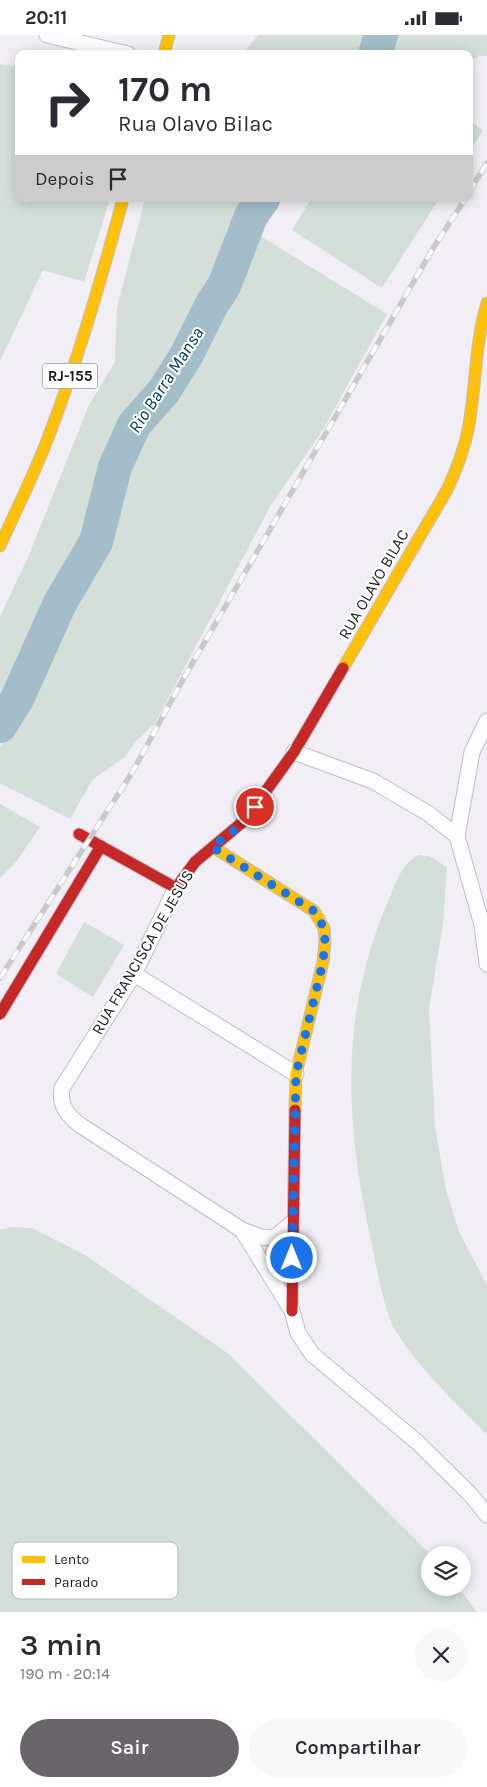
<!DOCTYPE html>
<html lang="pt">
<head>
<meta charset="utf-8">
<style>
  body { margin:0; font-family:Karla,sans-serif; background:#f7f7f7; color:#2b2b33; height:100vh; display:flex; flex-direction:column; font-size:19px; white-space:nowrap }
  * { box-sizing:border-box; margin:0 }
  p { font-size:16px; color:#7c7c81 }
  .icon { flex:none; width:28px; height:28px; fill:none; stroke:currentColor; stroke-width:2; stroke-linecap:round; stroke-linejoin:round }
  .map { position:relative; height:1577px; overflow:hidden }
  .side { display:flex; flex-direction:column; background:#fff; flex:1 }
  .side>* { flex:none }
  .banner { position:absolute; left:15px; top:15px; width:458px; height:152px; border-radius:10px; box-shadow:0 2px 12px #0003; background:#fff; color:#2b2b33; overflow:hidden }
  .fabs { position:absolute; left:421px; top:1511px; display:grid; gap:10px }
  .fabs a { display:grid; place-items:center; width:50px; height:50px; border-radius:50%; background:#fff; box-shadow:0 2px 12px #0003; font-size:25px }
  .pin { position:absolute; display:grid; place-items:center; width:42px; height:42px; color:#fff; margin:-21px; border:2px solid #fff; border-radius:50%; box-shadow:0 1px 5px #0007 }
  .me { position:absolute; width:55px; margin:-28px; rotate:0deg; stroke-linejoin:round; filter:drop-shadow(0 0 4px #0008) }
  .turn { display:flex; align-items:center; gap:18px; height:105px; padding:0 20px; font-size:22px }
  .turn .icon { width:65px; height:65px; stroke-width:2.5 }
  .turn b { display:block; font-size:35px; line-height:42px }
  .then { display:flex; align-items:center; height:48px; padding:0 20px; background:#0003; gap:10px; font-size:19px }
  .round { display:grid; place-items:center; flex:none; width:52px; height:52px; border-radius:26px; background:#f7f7f7 }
  .head { display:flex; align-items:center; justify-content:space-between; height:85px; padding:0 20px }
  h1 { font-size:30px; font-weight:600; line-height:38px }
  .action { display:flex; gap:10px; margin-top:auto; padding:10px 20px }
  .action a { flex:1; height:58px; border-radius:30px; background:#686469; color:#fff; font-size:20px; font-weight:600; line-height:58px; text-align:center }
  .action a+a { background:#f7f7f7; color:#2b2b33 }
  .status { display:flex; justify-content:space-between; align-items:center; height:35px; padding:0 25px; background:#fff; direction:ltr }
  .status svg { height:14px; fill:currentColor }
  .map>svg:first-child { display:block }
</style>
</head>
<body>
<div class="status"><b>20:11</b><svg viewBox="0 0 49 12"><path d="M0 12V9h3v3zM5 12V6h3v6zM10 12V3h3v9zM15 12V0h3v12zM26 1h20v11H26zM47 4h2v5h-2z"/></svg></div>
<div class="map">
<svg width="487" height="1577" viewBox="0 0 487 1577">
  <rect width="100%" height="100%" fill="#f2eef5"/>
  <g fill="#d3dfd8">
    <polygon points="258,0 371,0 364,19 243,19"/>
    <polygon points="391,0 487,0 487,21 480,21 469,26 469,19 386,19"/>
    <polygon points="0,29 19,32 19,164 110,164 84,247 43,235 0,326"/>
    <polygon points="469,86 483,95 469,118"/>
    <polygon points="145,164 248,164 227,194 216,247 198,288 156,350 134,372 129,381 108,432 88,508 75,521 61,544 14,650 0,676 0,582 29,520 89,370 115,327 117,273"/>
    <polygon points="311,164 439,164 382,253 292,195"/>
    <polygon points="254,197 387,279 321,398 271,470 155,688 135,707 125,722 93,744 70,784 0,748 0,712 16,688 79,558 103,516 117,482 136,409 143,392 169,365 232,250"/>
    <polygon points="0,769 40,792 16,827 0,843"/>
    <path d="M418 820 429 821 447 832 443 888 429 974 435 1092 446 1155 459 1197 487 1250V1400C455 1366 416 1332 393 1291 385 1276 376 1230 372 1211 346 1091 338 985 387 869 395 850 400 831 418 820Z"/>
    <polygon points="84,887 124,910 93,962 56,939"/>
    <polygon points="11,1192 32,1193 85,1220 229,1319 431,1520 430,1552 459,1553 477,1577 0,1577 0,1195"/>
  </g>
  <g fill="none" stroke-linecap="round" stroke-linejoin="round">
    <g stroke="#a3bec8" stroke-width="34">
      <polyline points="375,19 381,0"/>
      <polyline points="0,691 17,664 60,568 96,507 115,432 134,390 164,356 187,319 212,269 224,251 251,181 263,164"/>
    </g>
    <defs>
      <g id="street">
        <polyline points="47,0 128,19"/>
        <polyline points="294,717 373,746 429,779 457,801 482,890 487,929"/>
        <polyline points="457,801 472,717 487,686"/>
        <path d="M176 853 134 939 62 1053C59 1070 67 1080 80 1090L242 1195 261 1202 274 1203 292 1188"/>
        <polyline points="134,939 296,1039"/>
        <polyline points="242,1195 292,1276 298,1298 312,1319 417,1407 471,1460 487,1480"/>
      </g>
      <g id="slow">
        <polyline points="164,19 169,0"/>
        <path d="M0 511C16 475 34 440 48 403 78 325 101 245 123 164"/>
        <path d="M343 633 447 455C457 434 465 412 469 390 476 349 475 308 487 268"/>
        <polyline points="213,812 314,876 324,893 325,907 323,927 296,1039 295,1075"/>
      </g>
      <g id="jam">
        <polyline points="79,799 176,853 195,827 245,785 294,717 343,633"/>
        <polyline points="0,979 101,811"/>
        <polyline points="292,1276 295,1075"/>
      </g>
    </defs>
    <use href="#street" stroke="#c1bec3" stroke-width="17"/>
    <use href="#slow" stroke="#c1bec3" stroke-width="13"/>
    <use href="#jam" stroke="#c1bec3" stroke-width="13"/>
    <use href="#street" stroke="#fdfcfe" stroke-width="15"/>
    <use href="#slow" stroke="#ffc107" stroke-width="11"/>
    <use href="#jam" stroke="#c62828" stroke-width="11"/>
    <defs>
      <g id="rail">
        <polyline points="469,157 487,128"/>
        <polyline points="0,943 133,736 181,648 432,215 465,164"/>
      </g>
    </defs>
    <use href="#rail" stroke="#cbcacb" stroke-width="5.5"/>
    <use href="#rail" stroke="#fff" stroke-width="4" stroke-dasharray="11" stroke-linecap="butt"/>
  </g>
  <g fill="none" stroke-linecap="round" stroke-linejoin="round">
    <polyline stroke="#1a73e8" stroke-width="9" stroke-dasharray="0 16.2" points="255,772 237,793 212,812 314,876 324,893 325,907 323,927 296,1039 292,1223"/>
  </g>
  <g text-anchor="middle" stroke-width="4" stroke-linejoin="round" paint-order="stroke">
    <rect fill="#fff" stroke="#615f62" stroke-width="1" x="42.5" y="328.5" width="55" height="25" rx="4"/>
    <g font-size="15" font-weight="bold" fill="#1d1a1e">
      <text x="70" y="346">RJ-155</text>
    </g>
    <g font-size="16" fill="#1d1a1e" stroke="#fff">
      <text transform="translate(373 549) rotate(-60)" y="6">RUA OLAVO BILAC</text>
      <text transform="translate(142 917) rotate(-60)" y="6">RUA FRANCISCA DE JESUS</text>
    </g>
    <g font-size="18" font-style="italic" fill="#00414e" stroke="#fff">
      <text transform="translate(166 345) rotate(-57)" y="6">Rio Barra Mansa</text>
    </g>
  </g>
  <rect x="12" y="1507" width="166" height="57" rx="8" fill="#fff" stroke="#bbbabc" stroke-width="1"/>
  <rect x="22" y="1521" width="23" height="7" fill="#ffc107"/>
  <rect x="22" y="1544" width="23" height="6" fill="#c62828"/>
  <g font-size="14" fill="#1d1a1e">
    <text x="54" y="1529">Lento</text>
    <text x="54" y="1552">Parado</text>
  </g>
</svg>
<div class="fabs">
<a><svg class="icon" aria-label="layers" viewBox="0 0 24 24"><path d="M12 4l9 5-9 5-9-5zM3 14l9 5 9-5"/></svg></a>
</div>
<div class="pin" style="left:255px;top:772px;background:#d93025"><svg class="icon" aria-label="arrive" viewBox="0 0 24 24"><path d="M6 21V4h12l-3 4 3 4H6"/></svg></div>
<svg class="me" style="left:292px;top:1223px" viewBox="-20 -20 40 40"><circle r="17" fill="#1a73e8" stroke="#fff" stroke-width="3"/><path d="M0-11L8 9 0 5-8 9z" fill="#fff"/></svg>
<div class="banner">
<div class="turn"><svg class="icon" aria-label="right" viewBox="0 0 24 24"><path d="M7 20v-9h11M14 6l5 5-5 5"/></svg><div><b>170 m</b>Rua Olavo Bilac</div></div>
<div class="then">Depois<svg class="icon" aria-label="arrive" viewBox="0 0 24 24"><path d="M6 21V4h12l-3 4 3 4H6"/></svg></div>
</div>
</div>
<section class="side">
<div class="head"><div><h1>3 min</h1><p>190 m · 20:14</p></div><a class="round"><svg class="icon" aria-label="close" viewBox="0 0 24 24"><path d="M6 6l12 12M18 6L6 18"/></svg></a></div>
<div class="action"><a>Sair</a><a>Compartilhar</a></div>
</section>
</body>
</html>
